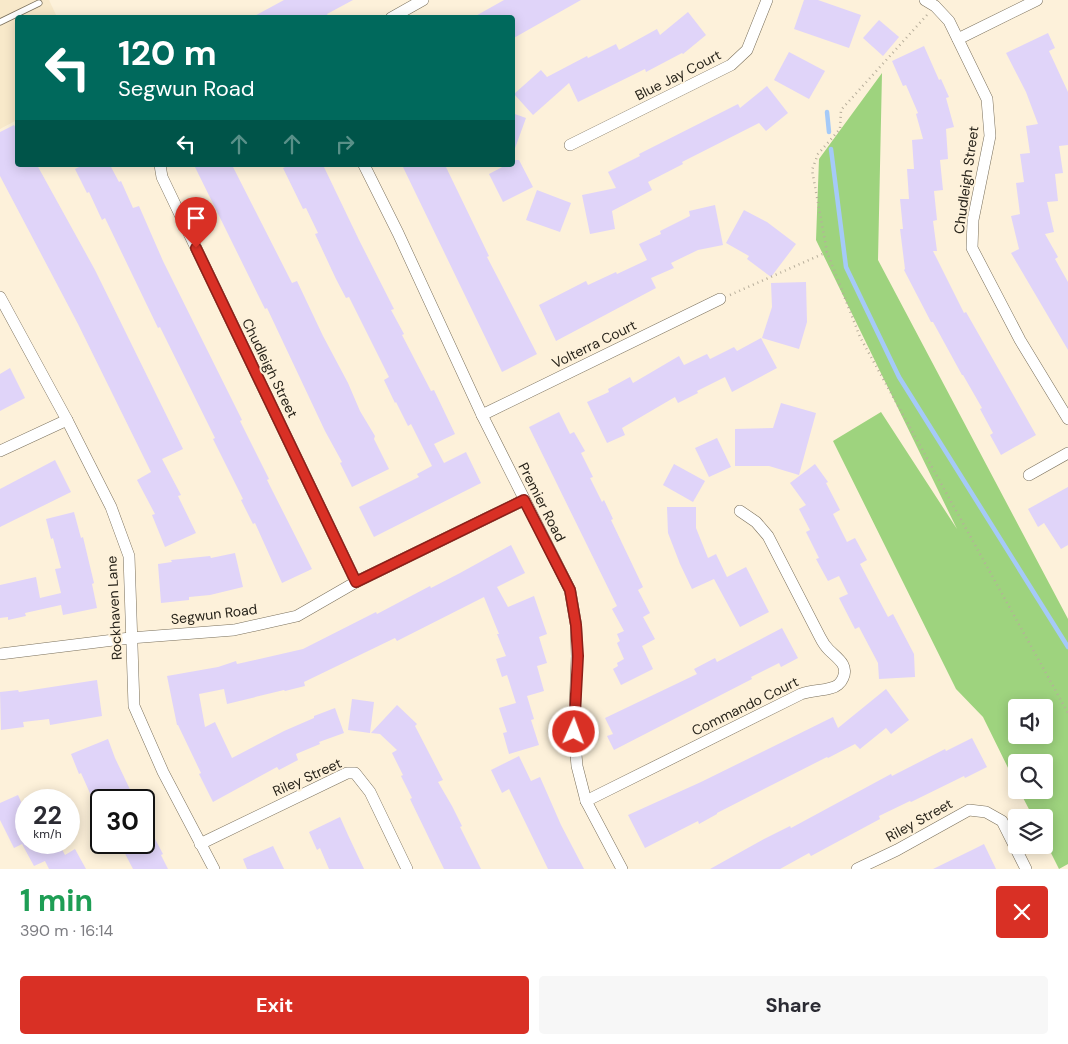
<!DOCTYPE html>
<html lang="en">
<head>
<meta charset="utf-8">
<style>
  body { margin:0; font-family:"DM Sans",sans-serif; background:#f7f7f7; color:#2b2b33; height:100vh; display:flex; flex-direction:column; font-size:19px; white-space:nowrap }
  * { box-sizing:border-box; margin:0 }
  p { font-size:16px; color:#7c7c81 }
  .icon { flex:none; width:28px; height:28px; fill:none; stroke:currentColor; stroke-width:2; stroke-linecap:round; stroke-linejoin:round }
  .map { position:relative; height:869px; overflow:hidden }
  .side { display:flex; flex-direction:column; background:#fff; flex:1 }
  .side>* { flex:none }
  .guide { position:absolute; left:15px; top:15px; width:500px; height:152px; border-radius:5px; box-shadow:0 2px 12px #0003; background:#00695c; color:#fff; overflow:hidden }
  .controls { position:absolute; left:1008px; top:699px; display:grid; gap:10px }
  .controls a { display:grid; place-items:center; width:45px; height:45px; border-radius:5px; background:#fff; box-shadow:0 2px 12px #0003; font-size:25px }
  .speed { position:absolute; left:15px; top:789px; display:flex; gap:10px; font-size:25px; font-weight:700; text-align:center }
  .speed>* { display:grid; place-content:center; width:65px; height:65px; border-radius:50%; background:#fff; box-shadow:0 2px 12px #0003; line-height:1 }
  .speed small { font-size:12px; font-weight:400 }
  .speed .limit { border:2px solid #111; border-radius:8px; background:#fff; color:#111 }
  .pin { position:absolute; display:grid; place-items:center; width:42px; height:42px; color:#fff; margin:-51px -21px; border-radius:50% 50% 50% 0; rotate:-45deg; box-shadow:0 0 5px #0007 }
  .pin .icon { rotate:45deg }
  .me { position:absolute; width:55px; margin:-28px; rotate:2deg; stroke-linejoin:round; filter:drop-shadow(0 0 4px #0008) }
  .turn { display:flex; align-items:center; gap:18px; height:105px; padding:0 20px; font-size:22px }
  .turn .icon { width:65px; height:65px; stroke-width:2.5 }
  .turn b { display:block; font-size:35px; line-height:42px }
  .lanes { display:flex; align-items:center; height:48px; padding:0 20px; background:#0003; justify-content:center; gap:25px; direction:ltr }
  .lanes .off { opacity:.35 }
  .round { display:grid; place-items:center; flex:none; width:52px; height:52px; border-radius:5px; background:#f7f7f7 }
  .summary { display:flex; align-items:center; justify-content:space-between; height:85px; padding:0 20px }
  h1 { font-size:30px; font-weight:700; line-height:38px; color:#1e9e55 }
  .primary-button { display:flex; gap:10px; margin-top:auto; padding:10px 20px }
  .primary-button a { flex:1; height:58px; border-radius:5px; background:#d93025; color:#fff; font-size:20px; font-weight:700; line-height:58px; text-align:center }
  .primary-button a+a { background:#f7f7f7; color:#2b2b33 }
  .map>svg:first-child { display:block }
</style>
</head>
<body>
<div class="map">
<svg width="1068" height="869" viewBox="0 0 1068 869">
  <rect width="100%" height="100%" fill="#fdf1da"/>
  <polygon fill="#f8e9ca" points="0,0 49,0 57,17 18,18 17,120 0,129"/>
  <path fill="#9ed37e" fill-rule="evenodd" d="M882 73 878 260 1068 619V864L1059 869 1044 839V818L1033 817 1019 790H1044V762H1016V784L983 717 956 689 833 441 881 412 957 529 816 240 819 159ZM1016 708H1044V735H1016Z"/>
  <g fill="none" stroke-linecap="round" stroke-linejoin="round">
    <g stroke="#a5caf8" stroke-width="4.5">
      <polyline points="827,112 829,132"/>
      <polyline points="831,149 846,267 899,377 1068,647"/>
    </g>
  </g>
  <g fill="#e0d4f9">
    <polygon points="284,0 353,0 327,14 329,18 251,18"/>
    <polygon points="504,0 581,0 512,39 512,18 472,18"/>
    <polygon points="804,0 818,0 861,15 849,48 794,29"/>
    <polygon points="688,12 706,35 683,54 682,53 646,72 645,69 578,102 569,83 533,115 514,94 541,70 547,77 587,56 588,58 616,44 619,50 657,29 660,35"/>
    <polygon points="879,20 899,37 883,56 863,38"/>
    <polygon points="1048,33 1055,48 1049,51 1068,92 1068,145 1059,146 1063,173 1055,174 1058,201 1047,202 1054,232 1045,234 1058,257 1055,259 1068,282 1068,350 1011,253 1019,249 1011,216 1020,214 1016,183 1024,182 1020,154 1030,153 1026,126 1038,124 1026,92 1006,53"/>
    <polygon points="924,46 939,80 941,79 949,97 946,98 954,127 946,129 948,159 940,160 943,190 934,191 937,220 933,221 937,251 933,251 964,313 966,312 1036,435 1001,455 990,435 993,433 980,409 982,408 963,375 962,375 933,322 931,322 904,270 905,269 900,229 903,229 900,199 909,199 907,169 914,169 912,140 923,139 916,114 918,113 906,85 903,86 892,61"/>
    <polygon points="789,52 825,71 809,99 774,80"/>
    <polygon points="767,86 788,113 766,131 759,123 682,162 683,164 648,182 652,190 612,211 615,229 590,234 582,195 616,188 608,172 640,156 639,154 738,104 740,108"/>
    <polygon points="512,113 526,118 514,151 512,151"/>
    <polygon points="14,125 18,132 18,165 37,165 95,270 183,449 162,459 181,495 178,496 196,533 165,547 152,515 155,514 137,480 151,472 78,324 0,176 0,132"/>
    <polygon points="515,160 519,160 533,187 503,202 489,174 506,165 512,165 512,162"/>
    <polygon points="83,165 110,165 119,182 121,181 133,208 139,206 163,261 242,420 240,421 269,479 267,480 312,569 282,583 255,523 253,524 241,500 243,499 213,439 215,438 160,327 158,328 105,218 102,220 89,192 87,193 75,169"/>
    <polygon points="194,165 232,165 292,283 297,281 323,336 348,383 360,411 375,436 374,439 389,469 352,487 340,463 342,462 325,431 267,308 265,309"/>
    <polygon points="290,165 323,165 359,240 394,309 391,310 404,334 402,335 431,391 434,390 455,434 434,444 444,463 466,452 481,483 374,537 359,507 419,477 417,474 432,466 411,424 408,426 396,402 395,403 384,380 389,377 349,297 346,298 336,279 315,234 318,233 306,208 303,209 283,168"/>
    <polygon points="402,165 445,165 489,256 487,257 499,280 537,354 502,372"/>
    <polygon points="537,190 571,203 560,232 526,220"/>
    <polygon points="715,205 723,245 698,250 671,263 674,268 651,278 656,288 556,341 539,305 586,281 588,285 616,272 617,274 647,260 639,244 661,234 660,231 690,216 689,211"/>
    <polygon points="744,210 767,222 796,244 771,277 747,259 749,256 726,243"/>
    <polygon points="806,282 807,322 799,349 762,338 772,307 771,283"/>
    <polygon points="761,338 777,368 732,392 725,377 697,391 698,393 678,403 675,397 622,428 625,435 607,443 587,402 609,392 608,389 630,377 633,383 679,356 684,365 707,354 710,359 734,347 737,351"/>
    <polygon points="10,368 25,398 0,411 0,374"/>
    <polygon points="781,403 816,413 799,475 769,466 735,466 735,429 773,428"/>
    <polygon points="559,412 570,434 574,432 585,451 581,453 593,477 590,478 602,502 604,500 613,519 611,520 643,587 638,590 650,613 643,617 655,639 642,646 653,669 621,685 613,669 618,666 617,663 624,659 617,643 620,641 617,634 624,631 612,609 617,606 529,427"/>
    <polygon points="717,438 731,467 709,477 695,448"/>
    <polygon points="55,460 71,492 0,527 0,489"/>
    <polygon points="674,464 705,481 693,502 663,485"/>
    <polygon points="815,464 828,482 826,483 840,510 833,514 847,542 855,538 867,560 860,564 888,617 893,614 914,654 915,677 879,679 878,663 859,627 855,629 839,598 848,594 839,576 828,581 816,559 819,558 806,532 810,530 799,509 806,505 790,483"/>
    <polygon points="1068,487 1068,545 1061,549 1044,523 1038,527 1028,509"/>
    <polygon points="667,507 696,507 696,528 708,558 716,554 727,577 746,567 769,612 740,627 714,579 692,589 680,564 668,533"/>
    <polygon points="74,512 81,538 83,537 94,583 92,584 97,608 63,615 61,605 25,613 26,616 8,620 8,617 0,618 0,585 36,577 40,598 61,593 55,569 61,568 53,538 51,539 46,519"/>
    <polygon points="511,545 525,573 497,587 508,607 534,596 547,634 539,637 547,663 537,666 544,691 527,696 534,719 531,720 539,745 509,754 503,733 507,732 499,708 516,703 507,675 502,677 496,659 506,656 497,634 499,634 484,597 397,641 395,638 304,682 305,686 285,691 284,690 227,704 224,689 199,694 205,727 215,722 232,758 284,731 314,718 314,716 335,708 344,733 319,742 320,744 296,754 298,760 279,770 277,767 213,802 199,774 201,773 178,725 177,725 167,676 218,667 236,661 237,664 303,649 376,612 377,614 430,586 431,588 460,573"/>
    <polygon points="235,553 243,587 210,595 189,597 189,600 161,603 158,564 172,562 171,560 210,556 211,558"/>
    <polygon points="782,628 798,658 781,667 779,663 751,677 752,679 614,750 607,736 613,734 605,718 697,674 694,669 715,658 717,662"/>
    <polygon points="97,680 102,716 50,725 49,719 23,722 24,727 1,730 0,692 18,690 19,692"/>
    <polygon points="886,689 909,720 891,734 886,728 860,749 855,744 828,758 827,757 717,813 717,814 699,824 698,821 645,848 628,815 701,782 833,717 838,728"/>
    <polygon points="352,699 374,702 370,733 348,730"/>
    <polygon points="397,705 417,724 415,726 443,780 438,782 452,806 462,826 460,827 481,869 444,869 410,799 412,798 401,776 403,775 392,753 397,750 380,734 371,733"/>
    <polygon points="972,738 987,767 965,778 964,776 911,802 910,801 879,816 880,819 811,856 809,853 780,869 710,869 764,839 790,826 791,828 891,774 892,776 945,749 946,751"/>
    <polygon points="108,739 115,758 135,800 93,800 81,773 79,774 71,754"/>
    <polygon points="519,756 531,781 540,777 561,825 584,869 548,869 509,789 502,793 491,770"/>
    <polygon points="18,795 26,813 26,842 58,842 65,855 75,849 86,869 49,869 45,861 34,866 22,844 14,848 0,820 0,803"/>
    <polygon points="340,817 348,835 364,869 329,869 320,848 317,850 309,832"/>
    <polygon points="144,818 163,854 161,855 168,869 133,869 119,842 144,842"/>
    <polygon points="984,844 996,869 933,869 970,851"/>
    <polygon points="273,846 284,869 247,869 243,859"/>
  </g>
  <g fill="none" stroke-linecap="round" stroke-linejoin="round">
    <defs>
      <polyline id="lane" points="0,22 39,3"/>
      <g id="street">
        <polyline points="925,0 935,6 949,21 987,99 990,136 973,220 972,248 1020,340 1068,419"/>
        <polyline points="391,18 423,0"/>
        <polyline points="958,39 1037,0"/>
        <polyline points="570,145 731,65 747,50 767,0"/>
        <polyline points="160,165 162,177 356,582"/>
        <polyline points="364,165 398,233 482,415 570,590 576,625 577,656 574,732 577,766 586,801 622,869"/>
        <polyline points="0,297 67,420 111,507 129,556 134,706 163,772 214,869"/>
        <polyline points="482,415 720,299"/>
        <polyline points="0,451 67,420"/>
        <polyline points="1029,475 1068,453"/>
        <polyline points="0,654 130,638 234,630 297,616 356,582 524,500"/>
        <path d="M586 801 801 694C811 690 821 691 831 688 836 687 841 683 843 678 849 665 837 658 829 650 825 646 822 641 820 637L768 536 756 522 740 511"/>
        <polyline points="200,844 347,773 355,773 370,792 407,869"/>
        <polyline points="857,869 897,850 969,810 986,812 1002,821 1026,869"/>
      </g>
    </defs>
    <use href="#lane" stroke="#7a705c" stroke-width="7"/>
    <use href="#street" stroke="#7a705c" stroke-width="12"/>
    <g stroke="#b7ae9b" stroke-width="2.5" stroke-dasharray="1 4" stroke-linecap="butt">
      <polyline points="927,15 841,110 840,129 818,154 812,170 827,252 860,337 1068,713"/>
      <polyline points="730,295 827,252"/>
    </g>
    <use href="#lane" stroke="#fff" stroke-width="5.5"/>
    <use href="#street" stroke="#fff" stroke-width="11"/>
  </g>
  <g fill="none" stroke-linecap="round" stroke-linejoin="round">
    <defs>
      <polyline id="route" points="196,248 356,582 524,500 570,590 576,625 578,656 574,732"/>
    </defs>
    <use href="#route" stroke="#8d1f18" stroke-width="12"/>
    <use href="#route" stroke="#d93025" stroke-width="9"/>
  </g>
  <g text-anchor="middle" stroke-width="4" stroke-linejoin="round" paint-order="stroke">
    <g font-size="14" fill="#27231a" stroke="#fdf1da">
      <text transform="translate(678 75) rotate(-27)" y="5">Blue Jay Court</text>
      <text transform="translate(966 180) rotate(-82)" y="5">Chudleigh Street</text>
      <text transform="translate(594 344) rotate(-26)" y="5">Volterra Court</text>
      <text transform="translate(270 368) rotate(64)" y="5">Chudleigh Street</text>
      <text transform="translate(542 502) rotate(63)" y="5">Premier Road</text>
      <text transform="translate(114 608) rotate(-93)" y="5">Rockhaven Lane</text>
      <text transform="translate(214 614) rotate(-7)" y="5">Segwun Road</text>
      <text transform="translate(745 706) rotate(-26)" y="5">Commando Court</text>
      <text transform="translate(307 777) rotate(-24)" y="5">Riley Street</text>
      <text transform="translate(919 820) rotate(-29)" y="5">Riley Street</text>
    </g>
  </g>
</svg>
<div class="controls">
<a><svg class="icon" aria-label="sound" viewBox="0 0 24 24"><path d="M4 9h4l5-4v14l-5-4H4zM17 9q2 3 0 6"/></svg></a>
<a><svg class="icon" aria-label="search" viewBox="0 0 24 24"><circle cx="10" cy="10" r="6"/><path d="M15 15l6 6"/></svg></a>
<a><svg class="icon" aria-label="layers" viewBox="0 0 24 24"><path d="M12 4l9 5-9 5-9-5zM3 14l9 5 9-5"/></svg></a>
</div>
<div class="speed"><div>22<small>km/h</small></div><div class="limit">30</div></div>
<div class="pin" style="left:196px;top:248px;background:#d93025"><svg class="icon" aria-label="arrive" viewBox="0 0 24 24"><path d="M6 21V4h12l-3 4 3 4H6"/></svg></div>
<svg class="me" style="left:574px;top:732px" viewBox="-20 -20 40 40"><circle r="17" fill="#d93025" stroke="#fff" stroke-width="3"/><path d="M0-11L8 9 0 5-8 9z" fill="#fff"/></svg>
<div class="guide">
<div class="turn"><svg class="icon" aria-label="left" viewBox="0 0 24 24"><path d="M17 20v-9H6M10 6l-5 5 5 5"/></svg><div><b>120 m</b>Segwun Road</div></div>
<div class="lanes"><svg class="icon" aria-label="left" viewBox="0 0 24 24"><path d="M17 20v-9H6M10 6l-5 5 5 5"/></svg><svg class="icon off" aria-label="ahead" viewBox="0 0 24 24"><path d="M12 20V5M6 11l6-6 6 6"/></svg><svg class="icon off" aria-label="ahead" viewBox="0 0 24 24"><path d="M12 20V5M6 11l6-6 6 6"/></svg><svg class="icon off" aria-label="right" viewBox="0 0 24 24"><path d="M7 20v-9h11M14 6l5 5-5 5"/></svg></div>
</div>
</div>
<section class="side">
<div class="summary"><div><h1>1 min</h1><p>390 m · 16:14</p></div><a class="round" style="background:#d93025;color:#fff"><svg class="icon" aria-label="close" viewBox="0 0 24 24"><path d="M6 6l12 12M18 6L6 18"/></svg></a></div>
<div class="primary-button"><a>Exit</a><a>Share</a></div>
</section>
</body>
</html>
